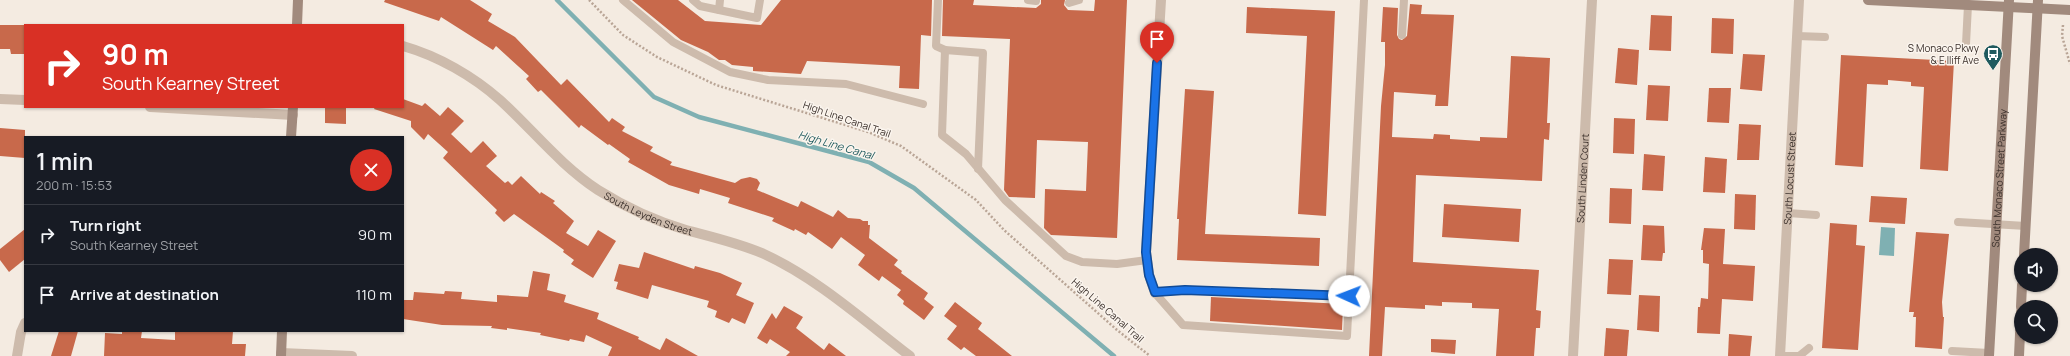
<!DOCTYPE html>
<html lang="en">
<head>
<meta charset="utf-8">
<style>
  body { margin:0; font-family:Manrope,sans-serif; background:#242831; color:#f1f3f6; height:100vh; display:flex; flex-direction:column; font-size:15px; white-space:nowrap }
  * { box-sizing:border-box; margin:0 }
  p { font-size:13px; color:#9ea1a6 }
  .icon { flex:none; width:22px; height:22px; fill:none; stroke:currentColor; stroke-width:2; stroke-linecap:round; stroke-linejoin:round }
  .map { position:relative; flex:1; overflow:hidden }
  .side { position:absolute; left:24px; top:136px; width:380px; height:196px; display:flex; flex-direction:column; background:#171b24; border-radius:0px; box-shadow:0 1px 3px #0004 }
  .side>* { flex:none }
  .hud { position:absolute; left:24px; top:24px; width:380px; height:84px; border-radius:0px; box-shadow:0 1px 3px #0004; background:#d93025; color:#fff; overflow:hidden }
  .tools { position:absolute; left:2014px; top:248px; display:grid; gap:8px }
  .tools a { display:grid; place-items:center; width:44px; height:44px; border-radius:50%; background:#171b24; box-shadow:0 1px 3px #0004; font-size:20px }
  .pin { position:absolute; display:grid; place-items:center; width:34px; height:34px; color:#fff; margin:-41px -17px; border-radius:50% 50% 50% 0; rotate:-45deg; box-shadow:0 0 4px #0007 }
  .pin .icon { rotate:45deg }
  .me { position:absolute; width:44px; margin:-22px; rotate:272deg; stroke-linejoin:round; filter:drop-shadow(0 0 3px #0008) }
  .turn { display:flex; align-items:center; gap:14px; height:84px; padding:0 12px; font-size:18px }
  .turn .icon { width:52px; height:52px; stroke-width:2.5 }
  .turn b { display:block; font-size:28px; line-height:34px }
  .round { display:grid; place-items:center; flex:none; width:42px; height:42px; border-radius:21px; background:#242831 }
  .overview { display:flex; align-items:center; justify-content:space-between; height:68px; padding:0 12px }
  h1 { font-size:24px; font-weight:600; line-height:30px }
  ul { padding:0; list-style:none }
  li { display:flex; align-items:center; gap:12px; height:60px; padding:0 12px; border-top:1px solid #363941 }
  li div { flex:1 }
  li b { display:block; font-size:15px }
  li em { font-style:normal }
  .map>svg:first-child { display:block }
</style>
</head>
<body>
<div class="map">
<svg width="2070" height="356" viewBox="0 0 2070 356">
  <rect width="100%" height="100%" fill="#f4ebe1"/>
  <polygon fill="#7fb0b2" points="1881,227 1895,228 1894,256 1879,255"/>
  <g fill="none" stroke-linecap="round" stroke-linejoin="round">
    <polyline stroke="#7fb0b2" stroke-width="4.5" points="557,0 654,97 699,117 869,162 914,188 1114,356"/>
  </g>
  <g fill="#c8694b">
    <polygon points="385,0 470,0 492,14 488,21 515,37 561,85 567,79 609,122 612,118 625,127 622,131 653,147 650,151 672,162 670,165 735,183 741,179 750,177 757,179 760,183 757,190 798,207 801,201 833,217 838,210 848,218 860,219 863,221 868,221 868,225 870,225 869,238 898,260 894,265 902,271 901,273 928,293 924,299 934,307 924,320 903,304 904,301 897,295 901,290 882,276 879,281 858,265 865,255 841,237 832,249 808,232 806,235 795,229 794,231 772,221 774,218 728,203 730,198 700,189 699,194 669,185 628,162 630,159 609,144 608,145 581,125 579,128 541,90 538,92 526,79 529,76 496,46 493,50 441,17 439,21 384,2"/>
    <polygon points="632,0 678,0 705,21 761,25 781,0 932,0 931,36 921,35 919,89 899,88 900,66 807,61 801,74 753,71 753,67 732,65 725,60 719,60 708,52 681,40"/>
    <polygon points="943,0 974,0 973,5 1036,8 1041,4 1041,0 1065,0 1064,5 1068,10 1094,11 1095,0 1127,0 1117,238 1051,235 1044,228 1045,189 1086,191 1088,142 1037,140 1035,198 1009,197 1004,190 1010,39 942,36"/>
    <polygon points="1410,4 1422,5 1421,14 1454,15 1448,106 1435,106 1436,95 1394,92 1392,137 1433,139 1434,134 1450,135 1450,139 1480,141 1480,137 1507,138 1511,56 1550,58 1547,123 1550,123 1549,140 1544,139 1542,181 1416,175 1413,262 1539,270 1536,310 1541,311 1540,328 1536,328 1534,356 1496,356 1499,309 1472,308 1472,303 1442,302 1442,306 1425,305 1425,309 1385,307 1382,356 1369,356 1381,106 1385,65 1385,42 1381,42 1383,7 1398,8 1397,35 1399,39 1402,40 1407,36"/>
    <polygon points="1247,7 1335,11 1326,216 1298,214 1307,36 1246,33"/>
    <polygon points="1651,15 1672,16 1671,51 1649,50"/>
    <polygon points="1712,18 1734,19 1733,54 1711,53"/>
    <polygon points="0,25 25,25 25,54 11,54 10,49 0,49"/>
    <polygon points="1618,48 1639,50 1637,85 1615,83"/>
    <polygon points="1743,54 1765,55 1762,91 1740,89"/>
    <polygon points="1841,55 1954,61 1948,171 1920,169 1924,87 1911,86 1911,82 1888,80 1888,85 1867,84 1863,167 1835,165"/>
    <polygon points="1648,85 1670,86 1668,121 1646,120"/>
    <polygon points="1709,88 1731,88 1729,123 1707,122"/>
    <polygon points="1185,89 1214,91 1205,234 1320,238 1319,266 1177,260 1179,219 1177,219"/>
    <polygon points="403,99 422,106 425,103 440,116 448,107 464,121 451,134 471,153 483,141 497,156 486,166 505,183 508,181 512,185 521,176 540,194 541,192 555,201 553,203 574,221 566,233 588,246 598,230 616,241 593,278 571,264 574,260 563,252 564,250 514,214 504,222 495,213 497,210 443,158 448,152 428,134 424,140 411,127 411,121 374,109 375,107 403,107"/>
    <polygon points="325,107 346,107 346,124 325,123"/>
    <polygon points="1614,118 1635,119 1634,154 1613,153"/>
    <polygon points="1739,124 1761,125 1759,160 1737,160"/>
    <polygon points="0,128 25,130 25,158 0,156"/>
    <polygon points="1644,154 1665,156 1663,191 1642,190"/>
    <polygon points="1705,157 1727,159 1725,193 1703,192"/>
    <polygon points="1610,188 1632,189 1631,224 1609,223"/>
    <polygon points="1735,194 1756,195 1755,230 1734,229"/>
    <polygon points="1871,196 1907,198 1905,224 1869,222"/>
    <polygon points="1444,204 1521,209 1519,242 1442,237"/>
    <polygon points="1830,223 1857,225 1856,245 1865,246 1858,350 1822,348"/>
    <polygon points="1643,225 1664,226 1665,253 1663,253 1662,261 1641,260"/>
    <polygon points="1704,228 1725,229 1723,264 1755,266 1753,301 1722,299 1720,334 1697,333 1698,307 1700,307 1701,298 1708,299 1709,264 1703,263 1703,250 1701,250"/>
    <polygon points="25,229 25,259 9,272 0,260 0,249"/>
    <polygon points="1916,232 1949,234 1942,302 1943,317 1944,317 1942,349 1915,347 1916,317 1913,317 1914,312 1909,312"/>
    <polygon points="644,252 694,269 695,266 720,273 742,283 736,295 754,303 745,324 732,318 729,323 715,317 717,311 707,307 709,301 652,285 648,299 616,289 618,282 614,281 619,264 639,268"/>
    <polygon points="1609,259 1633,260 1631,295 1607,294"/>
    <polygon points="533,271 550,274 547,290 566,295 564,302 599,313 597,319 639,337 638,339 660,350 666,338 698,356 608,356 612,347 586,335 584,342 570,339 569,341 540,335 541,333 507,328 507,330 491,328 492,326 442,325 403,319 403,300 413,300 414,292 444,294 445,291 462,292 461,299 497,302 497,295 528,297"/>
    <polygon points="1639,295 1660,296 1659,332 1637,330"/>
    <polygon points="1211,297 1343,304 1342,330 1210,321"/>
    <polygon points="955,302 982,323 978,329 1012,356 976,356 964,347 961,350 947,339 957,326 944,316"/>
    <polygon points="784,306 803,317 796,328 824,350 829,343 846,356 786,356 790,352 770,339 767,344 757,338 772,313 776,319"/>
    <polygon points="1606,328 1629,330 1627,356 1604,356"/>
    <polygon points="59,331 78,331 71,356 51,356"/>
    <polygon points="122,331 142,331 141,338 175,340 175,331 233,331 232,344 246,344 245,356 104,356 105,333 122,334"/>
    <polygon points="1729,334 1752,336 1750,356 1728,356"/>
    <polygon points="1431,339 1456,340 1455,354 1431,352"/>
  </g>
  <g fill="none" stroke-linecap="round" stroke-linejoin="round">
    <g stroke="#b9a596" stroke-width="2.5" stroke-dasharray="2 2" stroke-linecap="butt">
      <polyline points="589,0 623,35 657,57 716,85 868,132 901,146 976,200 1004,230 1117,330 1150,356"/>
      <polyline points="2063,25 2062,36 2070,64"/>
    </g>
    <g stroke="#cdbbac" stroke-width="8">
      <polyline points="623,0 673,42 730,72 768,80 846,84 923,104"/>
      <polyline points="693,0 700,6 757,18 760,0"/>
      <polyline points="938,0 936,46 945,50 942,135 966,154 1005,200 1066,256 1082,262 1117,264 1147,260"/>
      <polyline points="1028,0 1036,1"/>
      <polyline points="1069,3 1079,0"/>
      <polyline points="719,10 720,0"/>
      <polyline points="1402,35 1404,0"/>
      <polyline points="1797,36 1825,37"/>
      <polyline points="1966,44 1968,5"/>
      <polyline points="945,50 983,53 978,169"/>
      <polyline points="1788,213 1816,215"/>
      <polyline points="1958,222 2026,226"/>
      <polyline points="1155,293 1185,290 1349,296 1364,0"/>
      <polyline points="1155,293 1183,325 1347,336 1349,296"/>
      <polyline points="1952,351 1989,353"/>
      <polyline points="1780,356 1799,356 1809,348"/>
    </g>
    <g stroke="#cdbbac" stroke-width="10">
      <path id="s1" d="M403 46C438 56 473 76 500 100 533 130 560 165 598 190 625 207 655 221 686 230 712 237 739 243 764 254 818 279 863 320 910 356"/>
      <polyline points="0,99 25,100"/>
      <polyline points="150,107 293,115"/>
      <polyline points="1155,293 1149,275 1146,252 1161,0"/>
      <polyline points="281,353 352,356"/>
      <polyline points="17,356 21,332 25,323"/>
      <path id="s2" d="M1573 356 1592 0"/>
      <path id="s3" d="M1780 356 1799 0"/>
    </g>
    <g stroke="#a18a7d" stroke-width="10">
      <polyline points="1868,0 2070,10"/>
      <polyline points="297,25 298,0"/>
      <polyline points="291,137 293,107"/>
      <polyline points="2024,255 2038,0"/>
      <polyline points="2021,307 2022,285"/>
      <polyline points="281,356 282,331"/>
      <path id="s4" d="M1989 356 2009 0"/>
      <polyline points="2019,356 2021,312"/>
    </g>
  </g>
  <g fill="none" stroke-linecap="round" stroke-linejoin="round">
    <defs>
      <polyline id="route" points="1157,63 1146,252 1149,275 1155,292 1185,290 1349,296"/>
    </defs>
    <use href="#route" stroke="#114b97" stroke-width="10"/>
    <use href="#route" stroke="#1a73e8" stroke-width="7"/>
  </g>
  <defs>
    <symbol id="bus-pin" viewBox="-11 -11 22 30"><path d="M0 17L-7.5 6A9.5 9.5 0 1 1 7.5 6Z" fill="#1f5a5e" stroke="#fbf5ee"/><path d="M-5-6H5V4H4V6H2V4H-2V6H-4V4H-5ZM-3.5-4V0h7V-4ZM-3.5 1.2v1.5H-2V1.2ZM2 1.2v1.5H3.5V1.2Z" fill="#fff"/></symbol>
  </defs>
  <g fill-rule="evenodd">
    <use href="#bus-pin" x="1982" y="43" width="22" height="30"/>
  </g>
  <g text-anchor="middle" stroke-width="3" stroke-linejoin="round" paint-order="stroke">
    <g font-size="10" fill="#3b302b" stroke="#fbf5ee" text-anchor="end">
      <text x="1979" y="52">S Monaco Pkwy<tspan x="1979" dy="12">&amp; E Iliff Ave</tspan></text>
    </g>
    <g font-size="10" fill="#3b302b" stroke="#fbf5ee">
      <text transform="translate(847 119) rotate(19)" y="4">High Line Canal Trail</text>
      <text dy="4" stroke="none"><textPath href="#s2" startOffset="178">South Linden Court</textPath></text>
      <text dy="4" stroke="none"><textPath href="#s3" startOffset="178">South Locust Street</textPath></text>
      <text dy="4" stroke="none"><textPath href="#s4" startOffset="178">South Monaco Street Parkway</textPath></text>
      <text dy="4" stroke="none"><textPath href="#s1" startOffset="301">South Leyden Street</textPath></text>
      <text transform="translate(1108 310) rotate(41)" y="4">High Line Canal Trail</text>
    </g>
    <g font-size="11" font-style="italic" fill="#1f5a5e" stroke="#fbf5ee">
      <text transform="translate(836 145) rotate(16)" y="4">High Line Canal</text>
    </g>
  </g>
</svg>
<div class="tools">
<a><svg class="icon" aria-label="sound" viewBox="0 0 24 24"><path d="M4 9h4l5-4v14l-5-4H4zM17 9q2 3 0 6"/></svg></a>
<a><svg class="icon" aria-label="search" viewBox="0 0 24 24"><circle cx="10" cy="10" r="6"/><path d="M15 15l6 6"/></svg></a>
</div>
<div class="pin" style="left:1157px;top:63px;background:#d93025"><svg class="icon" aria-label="arrive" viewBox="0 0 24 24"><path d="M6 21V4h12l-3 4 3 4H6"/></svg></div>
<svg class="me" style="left:1349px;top:296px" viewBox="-20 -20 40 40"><circle r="19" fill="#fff"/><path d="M0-13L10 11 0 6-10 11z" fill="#1a73e8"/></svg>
<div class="hud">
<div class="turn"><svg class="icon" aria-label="right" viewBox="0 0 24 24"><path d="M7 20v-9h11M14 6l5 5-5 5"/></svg><div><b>90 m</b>South Kearney Street</div></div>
</div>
<section class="side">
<div class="overview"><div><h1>1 min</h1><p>200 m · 15:53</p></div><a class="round" style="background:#d93025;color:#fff"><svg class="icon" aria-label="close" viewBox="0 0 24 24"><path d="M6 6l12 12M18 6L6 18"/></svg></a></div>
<ul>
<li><svg class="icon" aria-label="right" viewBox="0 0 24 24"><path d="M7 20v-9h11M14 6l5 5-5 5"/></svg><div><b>Turn right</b><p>South Kearney Street</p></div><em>90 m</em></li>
<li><svg class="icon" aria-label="arrive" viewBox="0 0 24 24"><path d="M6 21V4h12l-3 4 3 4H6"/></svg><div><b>Arrive at destination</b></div><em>110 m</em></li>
</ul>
</section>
</div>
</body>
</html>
